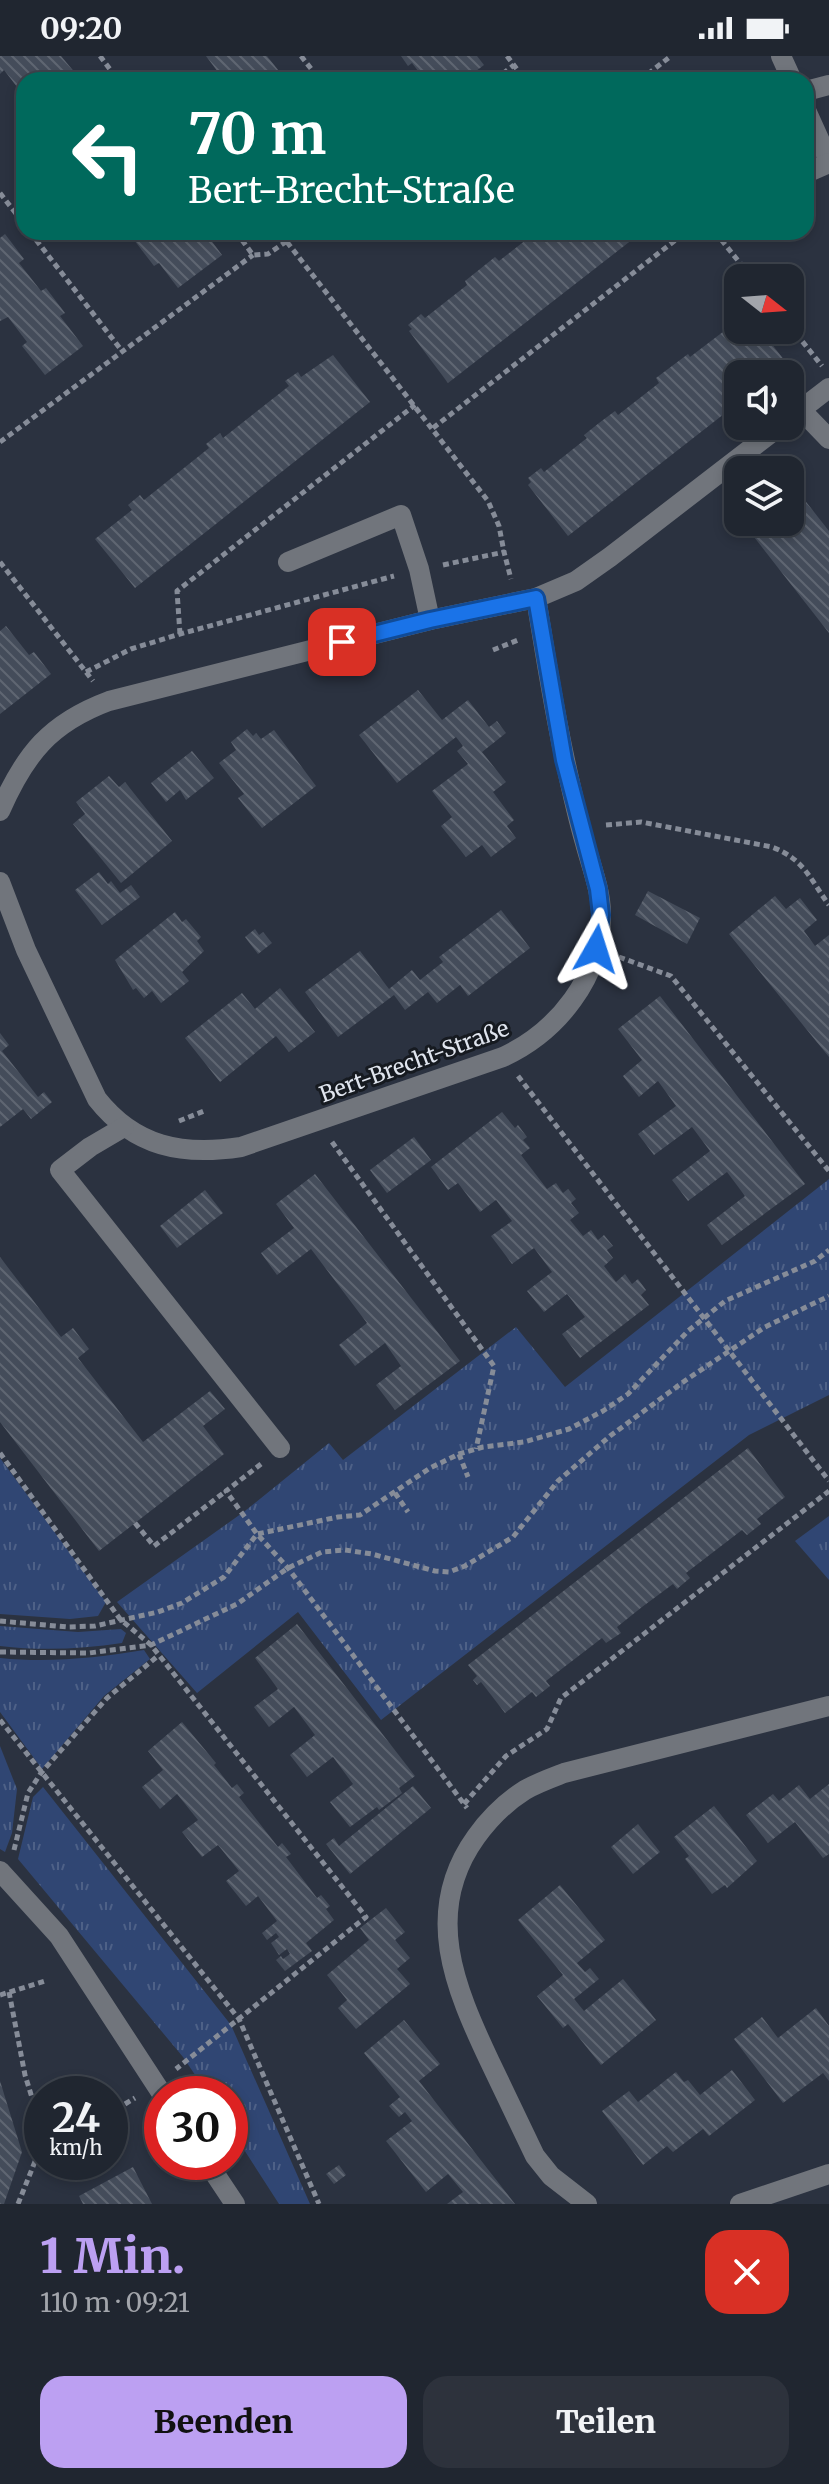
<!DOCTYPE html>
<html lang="de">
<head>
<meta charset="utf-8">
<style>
  body { margin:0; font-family:Merriweather,serif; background:#2d323c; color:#f1f3f6; height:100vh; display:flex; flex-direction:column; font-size:30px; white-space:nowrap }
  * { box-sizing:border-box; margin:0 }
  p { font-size:26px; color:#a2a5ab }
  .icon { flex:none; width:44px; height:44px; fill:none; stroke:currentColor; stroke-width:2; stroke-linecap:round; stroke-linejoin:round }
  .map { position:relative; height:2148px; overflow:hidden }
  .side { display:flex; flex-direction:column; background:#202630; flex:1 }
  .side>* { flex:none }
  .banner { position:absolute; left:16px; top:16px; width:798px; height:168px; border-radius:24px; box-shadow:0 4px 12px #0003,0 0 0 2px #3d434c; background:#00695c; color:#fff; overflow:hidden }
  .needle { width:52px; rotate:107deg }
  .controls { position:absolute; left:724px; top:208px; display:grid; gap:16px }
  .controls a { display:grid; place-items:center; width:80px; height:80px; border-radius:16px; background:#202630; box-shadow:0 4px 12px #0003,0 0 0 2px #3d434c; font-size:40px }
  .speed { position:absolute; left:24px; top:2020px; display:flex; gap:16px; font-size:40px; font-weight:700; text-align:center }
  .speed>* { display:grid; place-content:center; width:104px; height:104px; border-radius:50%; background:#202630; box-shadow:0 4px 12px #0003,0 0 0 2px #3d434c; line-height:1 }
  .speed small { font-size:20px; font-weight:400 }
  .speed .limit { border:12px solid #d22; background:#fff; color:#111 }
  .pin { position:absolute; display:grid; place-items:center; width:68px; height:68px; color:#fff; margin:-34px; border-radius:16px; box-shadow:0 4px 12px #0006 }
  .me { position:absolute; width:88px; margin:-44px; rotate:6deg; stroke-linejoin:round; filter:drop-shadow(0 0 6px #0008) }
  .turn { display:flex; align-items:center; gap:28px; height:168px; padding:0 40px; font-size:36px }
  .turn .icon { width:104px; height:104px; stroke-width:2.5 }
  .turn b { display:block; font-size:56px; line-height:68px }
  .round { display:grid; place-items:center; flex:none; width:84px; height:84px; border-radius:24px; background:#2d323c }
  .headline { display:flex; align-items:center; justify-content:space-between; height:136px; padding:0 40px }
  h1 { font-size:48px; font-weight:800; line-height:60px; color:#bca0f2 }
  .button { display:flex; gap:16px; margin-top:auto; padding:16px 40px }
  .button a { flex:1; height:92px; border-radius:24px; background:#bca0f2; color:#111; font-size:32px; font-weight:800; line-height:92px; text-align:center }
  .button a+a { background:#2d323c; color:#f1f3f6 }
  .status { display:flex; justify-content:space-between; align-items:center; height:56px; padding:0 40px; background:#202630; direction:ltr }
  .status svg { height:22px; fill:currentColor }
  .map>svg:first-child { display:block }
</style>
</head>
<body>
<div class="status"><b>09:20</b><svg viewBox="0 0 49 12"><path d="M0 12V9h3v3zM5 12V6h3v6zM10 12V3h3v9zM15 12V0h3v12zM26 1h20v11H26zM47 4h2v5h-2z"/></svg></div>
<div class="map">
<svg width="829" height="2148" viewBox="0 0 829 2148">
  <defs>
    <pattern id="grass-tufts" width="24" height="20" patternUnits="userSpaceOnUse" patternTransform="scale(2)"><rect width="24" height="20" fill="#304673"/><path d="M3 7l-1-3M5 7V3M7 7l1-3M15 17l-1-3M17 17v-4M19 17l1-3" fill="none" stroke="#4e6187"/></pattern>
    <pattern id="building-back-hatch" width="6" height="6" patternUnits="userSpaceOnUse" patternTransform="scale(2)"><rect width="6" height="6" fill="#444c5a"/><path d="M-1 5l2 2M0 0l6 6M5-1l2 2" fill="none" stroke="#5f6672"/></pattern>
  </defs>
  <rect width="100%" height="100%" fill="#2b3240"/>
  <g fill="url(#grass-tufts)">
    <polygon points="829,1123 829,1339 749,1379 381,1664 298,1556 197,1637 117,1546 245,1455 329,1387 343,1404 516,1271 565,1331"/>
    <polygon points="0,1402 106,1546 98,1560 70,1563 0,1558"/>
    <polygon points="829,1460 829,1524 795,1485"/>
    <path d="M0 1570 78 1576 121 1573 126 1577 122 1587C82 1593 41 1595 0 1590Z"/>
    <path d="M144 1594 150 1603 104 1640 42 1713 0 1656V1602C49 1607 96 1602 144 1594Z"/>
    <polygon points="0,1690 17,1733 12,1777 5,1796 0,1793"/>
    <polygon points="43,1731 231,1969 310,2148 279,2148 230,2072 230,2038 208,2038 183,2001 18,1803 33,1741"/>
  </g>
  <g fill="url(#building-back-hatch)">
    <polygon points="0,0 61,0 76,18 80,15 87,24 24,24 24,40 4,14 0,18"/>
    <polygon points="206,0 267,0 286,24 224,24"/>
    <polygon points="401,0 477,0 484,9 464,24 425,24 412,7 408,10"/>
    <polygon points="137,176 205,176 222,199 178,232 159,207 154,210 134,184 139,180"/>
    <polygon points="536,176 642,176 448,327 409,275 412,273 408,269 421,258 425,262 467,229 465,225 495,201 499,205"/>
    <polygon points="5,178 24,203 19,207 41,235 46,232 65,257 60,260 83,290 45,319 22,290 27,286 8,261 0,265 0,182"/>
    <polygon points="738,258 738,274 761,274 788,309 776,318 738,318 738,347 568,480 528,429 531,426 528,422 541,412 544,416 587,382 584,379 599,367 615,355 618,359 659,327 656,322 688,298 690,301 732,269 729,265"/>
    <polygon points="333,299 370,346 135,532 95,483 132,454 128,449 140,439 144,444 209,392 206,388 220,377 223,382 289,330 285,325 298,316 301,321"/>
    <polygon points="803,442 829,475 829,577 754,481 774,466 790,466 790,453"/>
    <polygon points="6,570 29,599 34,596 51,618 0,658 0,575"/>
    <polygon points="418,634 442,664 468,644 489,671 497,665 506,677 482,696 506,726 493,736 514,764 507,770 516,782 491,801 482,789 466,801 441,770 452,761 432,735 468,708 457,695 463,690 456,681 397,727 359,679"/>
    <polygon points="247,673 253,680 256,677 261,683 274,674 316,730 262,772 238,742 244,738 219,707 236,694 231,686"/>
    <polygon points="192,695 214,722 186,744 180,734 166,746 151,727"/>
    <polygon points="109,720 119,731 125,726 172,785 121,827 73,768 85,758 76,746"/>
    <polygon points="99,816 108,828 111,825 120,837 131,829 140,841 102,869 75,834"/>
    <polygon points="648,835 700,862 687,888 635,859"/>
    <polygon points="775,840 786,853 800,842 810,855 817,864 804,875 815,890 829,879 829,1001 729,878"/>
    <polygon points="501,854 530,892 468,940 460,929 437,947 428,936 405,954 394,939 338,981 305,936 360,895 389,933 412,914 420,924 443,906 439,901"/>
    <polygon points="175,856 182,866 186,863 201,881 197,885 204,895 182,916 189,925 161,947 152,935 144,942 136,932 133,934 115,904"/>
    <polygon points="255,873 259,879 263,876 272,887 258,898 245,881"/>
    <polygon points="280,932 315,976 289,996 276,980 220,1026 185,982 242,937 255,953"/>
    <polygon points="660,940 805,1128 722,1189 707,1169 745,1140 727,1116 688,1145 672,1124 710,1095 692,1071 654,1099 638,1078 676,1050 658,1025 639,1041 623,1020 642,1004 618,973"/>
    <polygon points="0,977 9,989 2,995 21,1019 38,1041 44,1036 52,1046 31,1063 23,1053 0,1071"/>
    <polygon points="502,1056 515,1072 518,1069 527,1081 523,1084 530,1092 521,1099 547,1133 556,1127 563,1137 568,1133 576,1143 571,1147 579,1157 570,1164 583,1180 591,1174 598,1184 604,1179 613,1190 607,1194 613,1202 604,1210 616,1226 625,1218 632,1228 638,1223 646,1234 641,1239 649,1249 580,1302 562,1278 585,1261 567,1238 544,1256 527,1235 552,1216 534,1192 512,1208 491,1180 512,1165 496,1144 480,1156 458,1127 448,1134 431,1111"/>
    <polygon points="414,1081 431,1104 387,1137 370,1114"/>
    <polygon points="315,1118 460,1305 395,1354 376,1329 401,1310 385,1287 355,1310 339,1289 367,1267 311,1193 277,1219 261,1197 294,1172 276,1148"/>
    <polygon points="205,1134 223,1157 177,1192 160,1170"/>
    <polygon points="0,1201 61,1281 73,1272 89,1293 78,1302 143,1386 210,1335 225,1353 203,1370 224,1398 99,1495 0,1366"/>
    <polygon points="748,1392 785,1441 757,1463 761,1468 747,1479 742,1474 686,1517 690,1522 677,1533 673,1528 642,1551 617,1571 621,1577 606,1587 602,1582 546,1625 550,1630 536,1641 532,1636 505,1657 481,1626 477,1629 473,1624 477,1620 468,1609"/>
    <polygon points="297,1568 415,1720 399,1732 402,1737 379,1754 377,1751 350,1771 330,1746 353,1728 333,1701 307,1721 290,1699 315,1679 294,1651 269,1671 254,1651 278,1633 255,1602"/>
    <polygon points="182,1666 216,1707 214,1709 232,1732 237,1728 244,1737 239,1741 278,1791 282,1787 291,1798 286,1801 317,1842 321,1839 330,1850 326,1853 334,1864 306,1887 312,1895 285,1915 276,1904 281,1900 283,1903 290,1898 287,1893 279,1899 271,1887 279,1881 276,1877 267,1884 262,1877 277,1865 258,1840 246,1850 226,1825 239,1815 218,1789 202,1801 182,1776 198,1764 177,1738 160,1753 142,1731 163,1714 148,1695"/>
    <polygon points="829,1728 829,1798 823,1802 795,1766 768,1787 746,1759 773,1738 779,1745 799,1729 810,1743"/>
    <polygon points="413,1730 431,1752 350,1818 326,1788 334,1782 339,1790"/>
    <polygon points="714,1750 757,1805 727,1832 725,1829 712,1838 685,1803 689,1800 674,1781"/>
    <polygon points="638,1768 660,1796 633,1818 611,1791"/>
    <polygon points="560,1829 605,1884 577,1907 585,1916 590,1912 599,1923 574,1943 584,1955 623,1923 656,1964 601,2009 568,1968 563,1972 537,1940 563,1919 518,1864"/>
    <polygon points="386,1852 405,1876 395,1884 410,1902 397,1913 410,1928 356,1973 338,1952 347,1944 327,1919 369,1884 360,1872"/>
    <polygon points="816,1952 829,1970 829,2025 823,2017 783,2047 734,1983 762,1961 778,1982"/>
    <polygon points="404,1964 440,2008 419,2025 515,2148 447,2148 463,2136 448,2118 426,2136 386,2085 412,2065 405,2056 399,2061 389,2050 400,2041 364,1997"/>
    <polygon points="732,2014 755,2044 709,2080 703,2073 673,2096 667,2090 643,2109 602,2055 629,2035 638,2046 676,2016 684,2026 688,2024 700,2039"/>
    <polygon points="0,2025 22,2096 4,2148 0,2148"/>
    <polygon points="339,2109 346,2119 334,2128 326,2118"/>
    <polygon points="133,2111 152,2148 83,2148 79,2140"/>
  </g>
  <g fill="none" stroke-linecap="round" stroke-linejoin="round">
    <g stroke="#868c98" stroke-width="5" stroke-dasharray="6 4" stroke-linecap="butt">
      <polyline points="100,0 118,24"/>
      <polyline points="301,0 320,24"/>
      <polyline points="507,0 525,24"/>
      <polyline points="495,24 514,9"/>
      <polyline points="640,24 671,0"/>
      <polyline points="0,137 24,168"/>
      <polyline points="30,176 122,295"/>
      <polyline points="236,176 253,199 268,198 300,176"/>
      <polyline points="715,176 752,222"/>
      <polyline points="287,186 488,445 499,470 504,496"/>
      <polyline points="790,270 822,310"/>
      <polyline points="433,372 686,176"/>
      <polyline points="0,386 253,199"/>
      <polyline points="0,506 93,625"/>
      <polyline points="443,509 504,496 511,523"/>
      <polyline points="180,578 177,535 415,349"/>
      <polyline points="493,594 518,584"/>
      <polyline points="86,616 131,593 180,578 394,520"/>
      <path d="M606 769 641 766 772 791C804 803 810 823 829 849"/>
      <polyline points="619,901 671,920 829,1115"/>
      <polyline points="518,1020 829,1425"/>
      <polyline points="179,1065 204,1055"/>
      <polyline points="332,1086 494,1310 476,1393"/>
      <polyline points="0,1397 120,1563 151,1589 366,1861 176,2013"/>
      <polyline points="459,1398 468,1421"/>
      <polyline points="261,1408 226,1435 257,1478 288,1512 467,1752"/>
      <polyline points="395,1437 408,1456"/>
      <polyline points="135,1467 154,1490 226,1435"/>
      <polyline points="0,1565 68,1571 95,1570 158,1556 182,1547 224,1521 257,1478 338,1461 360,1459 430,1412 459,1398 483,1391 524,1386 569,1373 603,1355 628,1338 688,1275 725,1245 815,1205 829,1194"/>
      <polyline points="0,1596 89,1597 151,1589 237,1548 288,1512 322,1496 345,1494 372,1498 435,1515 449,1516 465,1510 513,1481 558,1425 610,1380 686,1324 765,1271 829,1240"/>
      <polyline points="0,1664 239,1963 319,2148"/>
      <polyline points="464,1748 506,1700 547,1673 561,1642 829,1435"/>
      <polyline points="14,1794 28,1737 41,1717 107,1642 159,1599"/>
      <polyline points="9,1936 25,2019 42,2074"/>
      <polyline points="0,1939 45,1925"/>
      <polyline points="125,2048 135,2042"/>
      <polyline points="18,2148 42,2088"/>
    </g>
    <g stroke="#71757c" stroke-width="20">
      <polyline points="781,0 792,24"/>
      <polyline points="806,35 829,29"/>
      <polyline points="806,54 829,105"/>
      <polyline points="806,117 829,107"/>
      <polyline points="801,354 829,383"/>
      <polyline points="790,362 829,332"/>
      <polyline points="288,506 401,459 419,513 430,564"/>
      <path d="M0 755C25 698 50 667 109 645L430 564 536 542 576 525 610 501 780 370"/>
      <path d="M0 826 26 894 97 1043C135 1091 182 1100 241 1091L503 1001C557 976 602 921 601 858 601 834 591 810 585 787 577 760 571 732 565 704 553 650 545 596 536 542"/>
      <polyline points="124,1071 90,1091 60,1114 280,1392"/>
      <polyline points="0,1815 59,1880 162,2038"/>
      <polyline points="207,2106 235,2148"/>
      <path d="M587 2148 551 2120 535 2100C520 2069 505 2037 490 2006 455 1932 422 1856 476 1781 489 1763 506 1746 525 1734 537 1727 551 1722 564 1717L829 1650"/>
      <polyline points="740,2148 829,2118"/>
    </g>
  </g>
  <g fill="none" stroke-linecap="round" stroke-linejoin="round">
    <defs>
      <polyline id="route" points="342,586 430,564 536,542 564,704 598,833 601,859 596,893"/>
    </defs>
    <use href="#route" stroke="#114b97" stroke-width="20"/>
    <use href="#route" stroke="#1a73e8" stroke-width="14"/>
  </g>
  <g text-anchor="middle" stroke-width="6" stroke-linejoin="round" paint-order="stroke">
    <g font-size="22" fill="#e0e5ee" stroke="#161a20">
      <text transform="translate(414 1005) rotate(-20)" y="8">Bert-Brecht-Straße</text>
    </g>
  </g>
</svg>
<div class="controls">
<a><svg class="needle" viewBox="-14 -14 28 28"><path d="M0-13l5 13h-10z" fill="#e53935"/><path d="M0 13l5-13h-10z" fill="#a2a5ab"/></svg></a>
<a><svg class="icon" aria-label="sound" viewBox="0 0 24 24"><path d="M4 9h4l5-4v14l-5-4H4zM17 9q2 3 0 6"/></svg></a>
<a><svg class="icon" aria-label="layers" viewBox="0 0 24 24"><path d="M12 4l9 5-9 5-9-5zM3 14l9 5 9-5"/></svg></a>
</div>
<div class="speed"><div>24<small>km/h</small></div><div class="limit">30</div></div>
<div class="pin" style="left:342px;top:586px;background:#d93025"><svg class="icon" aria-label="arrive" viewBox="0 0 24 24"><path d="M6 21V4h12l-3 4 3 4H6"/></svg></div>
<svg class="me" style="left:596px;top:893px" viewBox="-20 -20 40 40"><path d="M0-17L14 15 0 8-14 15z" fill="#1a73e8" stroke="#fff" stroke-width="4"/></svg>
<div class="banner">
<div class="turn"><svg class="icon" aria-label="left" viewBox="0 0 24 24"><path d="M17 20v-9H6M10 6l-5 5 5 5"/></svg><div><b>70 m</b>Bert-Brecht-Straße</div></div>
</div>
</div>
<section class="side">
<div class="headline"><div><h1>1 Min.</h1><p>110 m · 09:21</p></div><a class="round" style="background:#d93025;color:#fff"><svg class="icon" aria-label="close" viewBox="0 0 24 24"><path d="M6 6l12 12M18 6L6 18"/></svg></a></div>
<div class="button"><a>Beenden</a><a>Teilen</a></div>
</section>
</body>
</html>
